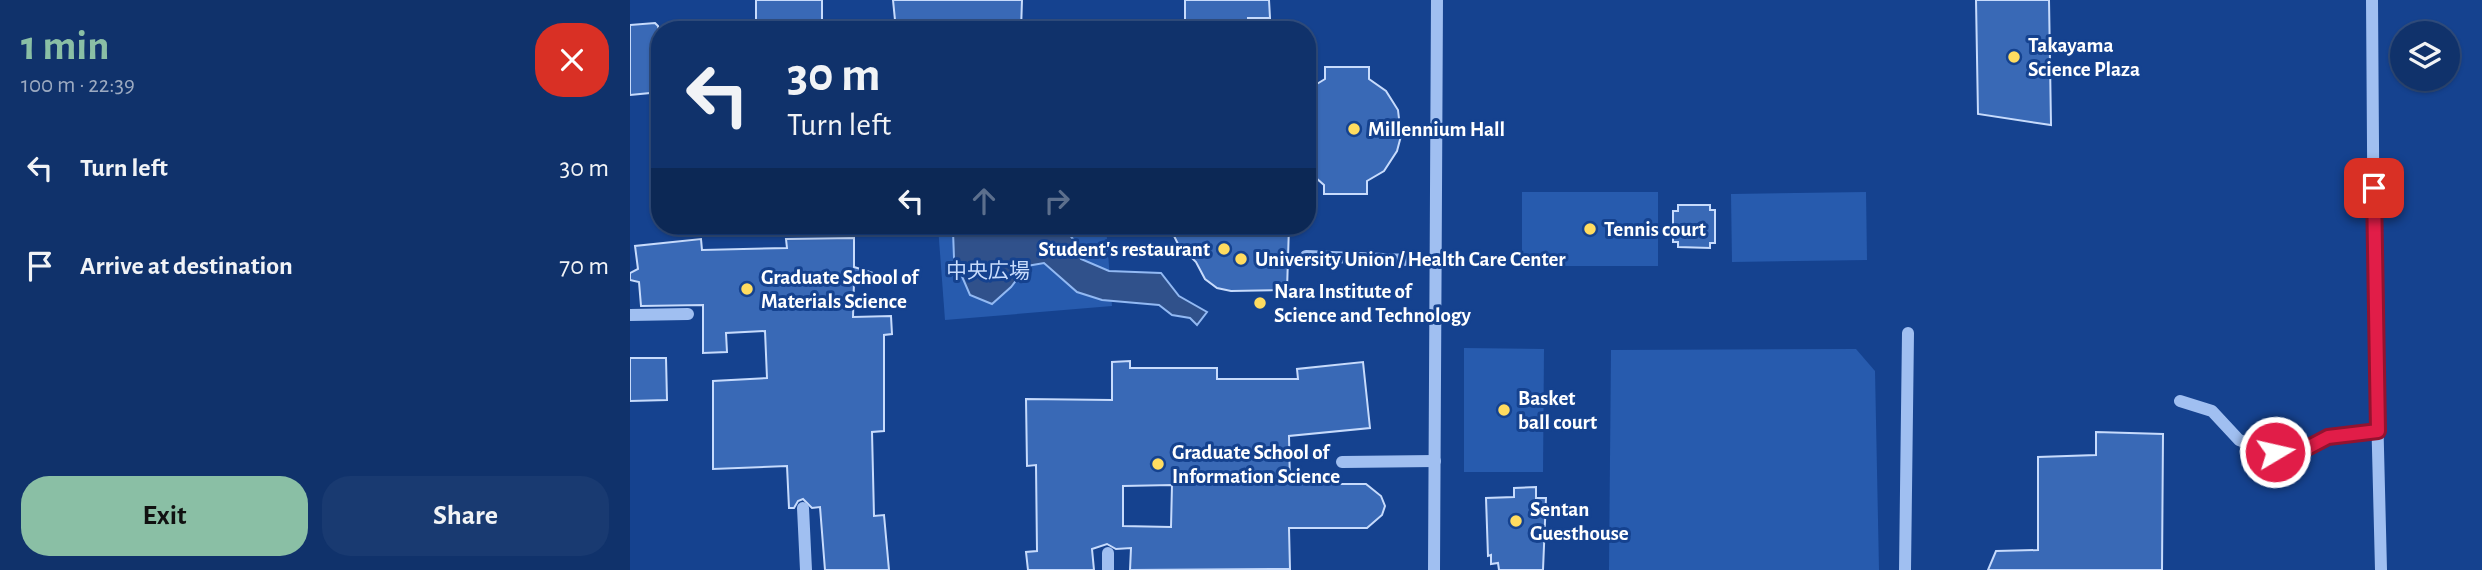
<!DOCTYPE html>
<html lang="en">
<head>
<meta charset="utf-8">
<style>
  body { margin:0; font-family:"Alegreya Sans","Noto Sans JP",sans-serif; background:#193a71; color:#f1f3f6; height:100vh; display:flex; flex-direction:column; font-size:26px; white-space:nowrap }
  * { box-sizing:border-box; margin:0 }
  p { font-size:23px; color:#9caac1 }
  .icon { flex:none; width:38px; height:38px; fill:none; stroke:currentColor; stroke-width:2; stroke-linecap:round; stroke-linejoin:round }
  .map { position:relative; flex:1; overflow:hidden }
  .details { display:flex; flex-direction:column; background:#10326b; width:630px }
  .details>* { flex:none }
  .top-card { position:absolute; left:21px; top:21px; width:665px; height:214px; border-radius:28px; box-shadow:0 2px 5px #0004,0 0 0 2px #304d7e; background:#10326b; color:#f1f3f6; overflow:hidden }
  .fabs { position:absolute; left:1760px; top:21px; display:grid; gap:14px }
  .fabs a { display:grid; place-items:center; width:70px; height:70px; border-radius:50%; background:#10326b; box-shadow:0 2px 5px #0004,0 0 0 2px #304d7e; font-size:35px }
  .pin { position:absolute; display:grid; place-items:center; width:60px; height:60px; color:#fff; margin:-30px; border-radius:14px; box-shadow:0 4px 10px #0006 }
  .me { position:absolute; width:77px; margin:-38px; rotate:81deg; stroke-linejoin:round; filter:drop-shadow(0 0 5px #0008) }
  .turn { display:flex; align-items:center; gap:24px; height:147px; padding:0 21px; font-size:32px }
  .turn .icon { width:91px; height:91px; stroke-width:2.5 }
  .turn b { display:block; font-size:49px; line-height:60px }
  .lanes { display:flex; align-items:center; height:66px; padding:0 21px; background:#0003; justify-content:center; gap:35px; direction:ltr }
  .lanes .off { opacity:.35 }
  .round { display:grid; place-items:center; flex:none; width:74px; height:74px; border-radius:28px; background:#193a71 }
  .overview { display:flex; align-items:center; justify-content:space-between; height:119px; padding:0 21px }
  h1 { font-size:42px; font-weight:700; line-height:52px; color:#8abfa5 }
  .action { display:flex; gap:14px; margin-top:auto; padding:14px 21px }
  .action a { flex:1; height:80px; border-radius:28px; background:#8abfa5; color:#111; font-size:28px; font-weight:700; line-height:80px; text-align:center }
  .action a+a { background:#193a71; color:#f1f3f6 }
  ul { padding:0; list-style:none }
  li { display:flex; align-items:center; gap:21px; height:98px; padding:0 21px }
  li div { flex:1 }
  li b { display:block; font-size:26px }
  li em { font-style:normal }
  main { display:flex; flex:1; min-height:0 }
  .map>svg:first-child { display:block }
</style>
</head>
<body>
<main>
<section class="details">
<div class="overview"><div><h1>1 min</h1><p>100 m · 22:39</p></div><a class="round" style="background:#d93025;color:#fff"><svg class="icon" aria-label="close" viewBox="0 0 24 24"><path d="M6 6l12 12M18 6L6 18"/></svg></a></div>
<ul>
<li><svg class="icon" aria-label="left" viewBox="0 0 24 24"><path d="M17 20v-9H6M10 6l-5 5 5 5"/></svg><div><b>Turn left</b></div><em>30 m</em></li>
<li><svg class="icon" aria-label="arrive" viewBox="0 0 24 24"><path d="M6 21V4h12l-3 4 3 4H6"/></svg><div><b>Arrive at destination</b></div><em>70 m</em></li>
</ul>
<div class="action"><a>Exit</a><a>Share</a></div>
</section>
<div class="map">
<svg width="1852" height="570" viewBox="0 0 1852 570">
  <rect width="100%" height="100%" fill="#15428f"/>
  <g fill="#275bae">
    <rect x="892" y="192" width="136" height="74"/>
    <polygon points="1236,192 1237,260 1102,262 1101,194"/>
    <polygon points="308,226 476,226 482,306 315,320"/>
    <polygon points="834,348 914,349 913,472 834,472"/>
    <polygon points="1226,349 1245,371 1249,570 979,570 981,350"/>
  </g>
  <polygon fill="#30518b" stroke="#92b9f3" stroke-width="2" points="330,226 432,226 444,240 451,259 479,271 531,273 549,296 577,312 567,325 560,318 542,315 529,305 472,300 447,292 414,263 397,266 381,287 362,304 340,295 324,258 323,231"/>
  <g fill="#3969b6" stroke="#c7dbfc" stroke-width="2" fill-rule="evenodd">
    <rect x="126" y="0" width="66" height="30"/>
    <polygon points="263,0 392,0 391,30 266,30"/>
    <polygon points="555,0 639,0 640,18 618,18 618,30 555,30"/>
    <polygon points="1346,0 1419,0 1421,125 1348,114"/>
    <polygon points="25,23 28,26 30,42 30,92 0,95 0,25"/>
    <polygon points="695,67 739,67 739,79 756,91 768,110 771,136 767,151 754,171 737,181 737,194 694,194 694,185 677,170 677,90 695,79"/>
    <polygon points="1048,205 1080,205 1080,210 1085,210 1085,243 1080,243 1080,248 1048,247 1048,242 1043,242 1043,211 1048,211"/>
    <polygon points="539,226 659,226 657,290 601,291 587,288 575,279 566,262 548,244"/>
    <polygon points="224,238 224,267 243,273 224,282 223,317 261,316 262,334 254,335 254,431 242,432 244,516 254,515 259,570 195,570 190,507 182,508 173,499 168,501 164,508 159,508 157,466 83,469 83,381 137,378 135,331 96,333 97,352 73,353 73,305 11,306 9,282 0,280 0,273 8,269 5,246 71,239 72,250 157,248 156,239"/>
    <polygon points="0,358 36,358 37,400 0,401"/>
    <path d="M500 361V368H587V379H668L667 369 733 362 740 428 659 436 660 484H736L751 496 755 506 752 515 737 528H659L660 569 500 570 501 548 486 549 477 544 462 549 464 570H398L396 552 407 551 406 465 397 466 396 399 482 400V362ZM542 485 541 527 493 526V486Z"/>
    <polygon points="1466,432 1533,434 1532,570 1358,570 1366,551 1408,550 1408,457 1466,455"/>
    <polygon points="906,487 906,498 916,498 913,570 869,570 868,563 861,564 861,555 858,556 856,498 884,497 884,488"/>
  </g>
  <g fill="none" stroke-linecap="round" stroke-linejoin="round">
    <g stroke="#a0bff1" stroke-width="12">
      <polyline points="1742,0 1744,288 1751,570"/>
      <polyline points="676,256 805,261"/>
      <polyline points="0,315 58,314"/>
      <polyline points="1550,401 1582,411 1609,440 1645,452 1679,447 1698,437 1748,431"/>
      <polyline points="712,462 805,461"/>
      <polyline points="173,508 176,570"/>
      <polyline points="478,570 478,553"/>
      <polyline points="804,570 807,0"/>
      <polyline points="1275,570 1278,333"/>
    </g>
  </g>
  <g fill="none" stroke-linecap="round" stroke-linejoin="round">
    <defs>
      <polyline id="route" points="1645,452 1679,447 1698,437 1748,431 1744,188"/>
    </defs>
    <use href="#route" stroke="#92132f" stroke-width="18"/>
    <use href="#route" stroke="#e11d48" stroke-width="12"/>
  </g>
  <g fill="#ffdc60" stroke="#15428f" stroke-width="2.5">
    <circle cx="1384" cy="57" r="7"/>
    <circle cx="724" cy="129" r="7"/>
    <circle cx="960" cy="229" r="7"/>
    <circle cx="594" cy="249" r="7"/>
    <circle cx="611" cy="259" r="7"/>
    <circle cx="117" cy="289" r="7"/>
    <circle cx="630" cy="303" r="7"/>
    <circle cx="874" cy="410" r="7"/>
    <circle cx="528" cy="464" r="7"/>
    <circle cx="886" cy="521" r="7"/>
  </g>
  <g text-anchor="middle" stroke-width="6" stroke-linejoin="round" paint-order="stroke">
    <g font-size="21" font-weight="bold" fill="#fff" stroke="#15428f" text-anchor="start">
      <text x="1398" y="52">Takayama<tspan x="1398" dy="24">Science Plaza</tspan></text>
      <text x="738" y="136">Millennium Hall</text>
      <text x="974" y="236">Tennis court</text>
      <text x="580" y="256" text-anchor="end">Student's restaurant</text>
      <text x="625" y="266">University Union / Health Care Center</text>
      <text x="131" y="284">Graduate School of<tspan x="131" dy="24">Materials Science</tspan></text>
      <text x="644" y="298">Nara Institute of<tspan x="644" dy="24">Science and Technology</tspan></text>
      <text x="888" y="405">Basket<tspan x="888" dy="24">ball court</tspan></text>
      <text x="542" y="459">Graduate School of<tspan x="542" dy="24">Information Science</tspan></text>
      <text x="900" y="516">Sentan<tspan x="900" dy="24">Guesthouse</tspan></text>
    </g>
    <g font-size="21" fill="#c7dbfc" stroke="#15428f">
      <text x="358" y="278">中央広場</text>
    </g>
  </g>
</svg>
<div class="fabs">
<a><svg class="icon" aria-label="layers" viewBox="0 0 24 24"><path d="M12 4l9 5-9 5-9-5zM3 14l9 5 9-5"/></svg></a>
</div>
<div class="pin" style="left:1744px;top:188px;background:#d93025"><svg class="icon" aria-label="arrive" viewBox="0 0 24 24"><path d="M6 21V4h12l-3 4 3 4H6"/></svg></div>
<svg class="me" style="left:1645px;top:452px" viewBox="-20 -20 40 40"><circle r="17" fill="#e11d48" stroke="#fff" stroke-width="3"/><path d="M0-11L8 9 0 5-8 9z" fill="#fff"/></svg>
<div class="top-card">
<div class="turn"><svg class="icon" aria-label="left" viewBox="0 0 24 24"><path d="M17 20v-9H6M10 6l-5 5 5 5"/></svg><div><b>30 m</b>Turn left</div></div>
<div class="lanes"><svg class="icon" aria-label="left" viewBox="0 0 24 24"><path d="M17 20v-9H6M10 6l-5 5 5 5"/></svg><svg class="icon off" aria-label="ahead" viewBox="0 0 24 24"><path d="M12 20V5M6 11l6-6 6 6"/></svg><svg class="icon off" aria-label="right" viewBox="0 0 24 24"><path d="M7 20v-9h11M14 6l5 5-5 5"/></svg></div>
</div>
</div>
</main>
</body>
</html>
